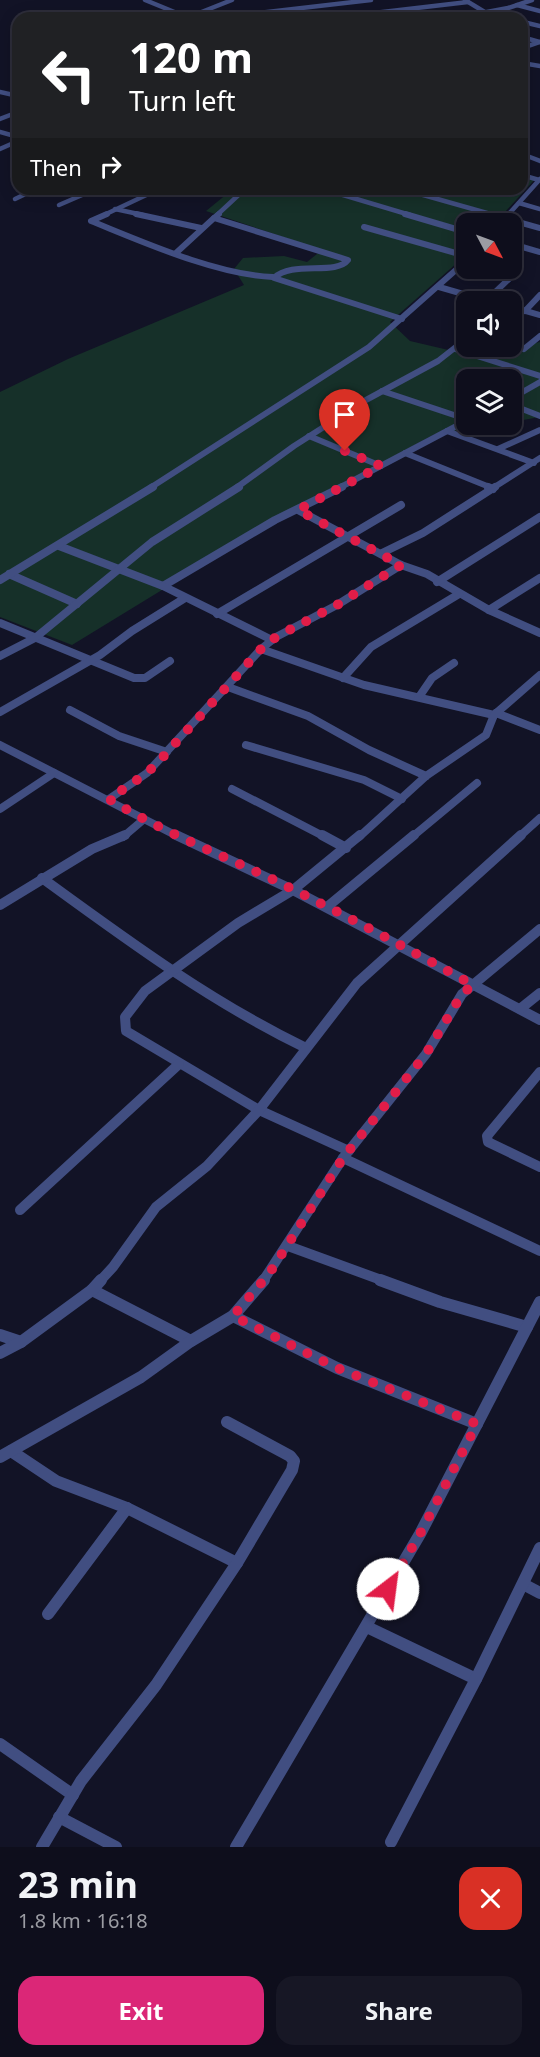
<!DOCTYPE html>
<html lang="en">
<head>
<meta charset="utf-8">
<style>
  body { margin:0; font-family:"Noto Sans",sans-serif; background:#171725; color:#f1f3f6; height:100vh; display:flex; flex-direction:column; font-size:22px; white-space:nowrap }
  * { box-sizing:border-box; margin:0 }
  p { font-size:20px; color:#9b9ca3 }
  .icon { flex:none; width:33px; height:33px; fill:none; stroke:currentColor; stroke-width:2; stroke-linecap:round; stroke-linejoin:round }
  .map { position:relative; height:1847px; overflow:hidden }
  .details { display:flex; flex-direction:column; background:#0e0e1c; flex:1 }
  .details>* { flex:none }
  .guide { position:absolute; left:12px; top:12px; width:516px; height:183px; border-radius:18px; box-shadow:0 3px 15px #0003,0 0 0 2px #2e2e3b; background:#202124; color:#fff; overflow:hidden }
  .needle { width:39px; rotate:131deg }
  .fabs { position:absolute; left:456px; top:213px; display:grid; gap:12px }
  .fabs a { display:grid; place-items:center; width:66px; height:66px; border-radius:12px; background:#0e0e1c; box-shadow:0 3px 15px #0003,0 0 0 2px #2e2e3b; font-size:30px }
  .pin { position:absolute; display:grid; place-items:center; width:51px; height:51px; color:#fff; margin:-62px -26px; border-radius:50% 50% 50% 0; rotate:-45deg; box-shadow:0 0 6px #0007 }
  .pin .icon { rotate:45deg }
  .me { position:absolute; width:66px; margin:-33px; rotate:30deg; stroke-linejoin:round; filter:drop-shadow(0 0 4px #0008) }
  .turn { display:flex; align-items:center; gap:21px; height:126px; padding:0 18px; font-size:27px }
  .turn .icon { width:78px; height:78px; stroke-width:2.5 }
  .turn b { display:block; font-size:42px; line-height:51px }
  .then { display:flex; align-items:center; height:57px; padding:0 18px; background:#0003; gap:12px; font-size:22px }
  .round { display:grid; place-items:center; flex:none; width:63px; height:63px; border-radius:18px; background:#171725 }
  .head { display:flex; align-items:center; justify-content:space-between; height:102px; padding:0 18px }
  h1 { font-size:36px; font-weight:700; line-height:45px }
  .primary-button { display:flex; gap:12px; margin-top:auto; padding:12px 18px }
  .primary-button a { flex:1; height:69px; border-radius:18px; background:#db2777; color:#fff; font-size:24px; font-weight:700; line-height:69px; text-align:center }
  .primary-button a+a { background:#171725; color:#f1f3f6 }
  .map>svg:first-child { display:block }
</style>
</head>
<body>
<div class="map">
<svg width="540" height="1847" viewBox="0 0 540 1847">
  <rect width="100%" height="100%" fill="#121326"/>
  <polygon fill="#163029" points="522,174 536,178 495,223 466,224 466,255 390,322 410,341 474,356 540,342 540,417 512,422 512,380 466,380 466,424 495,425 435,434 283,516 72,645 0,617 0,392 68,359 244,285 234,269 243,258 284,256 307,262 322,250 206,211 233,189 522,189"/>
  <g fill="none" stroke-linecap="round" stroke-linejoin="round">
    <g stroke="#414e81" stroke-width="4.5">
      <polyline points="145,0 189,18"/>
      <polyline points="465,0 488,14 503,18"/>
      <polyline points="517,5 540,11"/>
      <polyline points="189,17 232,0"/>
      <polyline points="216,18 371,0"/>
      <polyline points="331,18 468,2"/>
      <polyline points="455,18 508,8 532,0"/>
      <polyline points="523,22 540,26"/>
      <polyline points="522,37 540,42"/>
      <polyline points="522,48 540,42"/>
      <polyline points="522,63 540,66"/>
      <polyline points="0,92 18,96"/>
      <polyline points="0,119 18,112"/>
      <polyline points="0,132 18,137"/>
      <polyline points="0,149 18,141"/>
      <polyline points="522,154 540,161"/>
      <polyline points="522,175 539,180"/>
      <polyline points="222,189 241,193"/>
      <polyline points="323,189 410,215"/>
      <polyline points="402,189 494,215"/>
      <polyline points="15,199 36,189"/>
      <polyline points="519,203 540,209"/>
      <polyline points="59,205 96,189"/>
      <polyline points="115,209 143,215"/>
      <polyline points="104,215 159,189"/>
      <polyline points="217,215 245,189"/>
      <polyline points="508,215 540,179"/>
    </g>
    <g stroke="#414e81" stroke-width="6">
      <path d="M107 214 91 221C143 242 217 275 273 277"/>
      <polyline points="136,214 201,228"/>
      <path d="M219 214 214 218 348 260C336 276 292 260 274 278L402 319"/>
      <polyline points="405,214 466,232"/>
      <polyline points="489,214 540,228"/>
      <polyline points="502,222 509,214"/>
      <polyline points="364,227 466,256"/>
      <polyline points="512,244 540,252"/>
      <polyline points="176,253 214,218"/>
      <polyline points="439,287 491,302"/>
      <polyline points="487,300 511,277"/>
      <polyline points="512,307 540,315"/>
      <polyline points="525,311 540,295"/>
      <polyline points="455,349 540,376"/>
      <polyline points="524,349 540,336"/>
      <polyline points="382,391 466,419"/>
      <polyline points="512,398 540,382"/>
      <polyline points="512,405 540,416"/>
      <polyline points="447,431 534,463"/>
      <polyline points="309,436 381,466"/>
      <polyline points="498,449 540,430"/>
      <polyline points="405,453 492,488"/>
      <polyline points="150,488 369,347 466,261"/>
      <polyline points="236,488 294,446 366,400 438,361 466,339"/>
      <polyline points="339,488 466,421"/>
      <polyline points="493,488 540,458"/>
    </g>
    <g stroke="#414e81" stroke-width="8">
      <polyline points="488,487 493,489"/>
      <polyline points="298,510 401,565 427,574 489,610"/>
      <polyline points="59,546 163,586 275,520 342,487"/>
      <polyline points="382,553 423,533 495,487"/>
      <polyline points="9,574 77,604"/>
      <polyline points="540,578 489,610 540,633"/>
      <polyline points="0,580 153,487"/>
      <polyline points="437,582 540,517"/>
      <polyline points="163,586 272,640"/>
      <polyline points="217,614 401,505"/>
      <polyline points="0,623 134,678 145,678 170,661"/>
      <polyline points="261,649 364,685 494,715"/>
      <polyline points="0,656 35,638 152,542 239,487"/>
      <polyline points="343,678 371,647 459,594"/>
      <polyline points="228,687 308,716 369,750 426,776"/>
      <polyline points="419,697 432,678 454,663"/>
      <polyline points="70,710 119,736 167,752"/>
      <polyline points="0,712 100,655 132,631 185,598"/>
      <polyline points="496,713 540,730"/>
      <polyline points="0,745 179,837"/>
      <polyline points="246,745 364,780 402,799"/>
      <polyline points="232,789 325,837"/>
      <polyline points="109,799 147,773 261,649 276,637 337,605 401,565"/>
      <polyline points="0,809 54,773"/>
      <polyline points="123,837 143,820"/>
      <polyline points="359,837 426,776 486,735 494,715 540,675"/>
      <polyline points="412,837 477,783"/>
      <polyline points="519,837 540,818"/>
    </g>
    <g stroke="#414e81" stroke-width="10">
      <polyline points="176,835 293,890 540,1020"/>
      <polyline points="322,835 346,848"/>
      <path d="M42 878C127 940 211 1002 306 1048"/>
      <polyline points="0,905 92,849 125,835"/>
      <polyline points="327,907 414,835"/>
      <polyline points="520,1009 540,993"/>
      <polyline points="540,1072 487,1136 488,1142 540,1167"/>
      <polyline points="349,1151 259,1110 126,1031 125,1017 145,991 238,923 293,890 360,835"/>
      <polyline points="343,1158 540,1251"/>
      <polyline points="20,1210 179,1064"/>
      <polyline points="288,1246 384,1281"/>
      <polyline points="100,1281 113,1267 156,1207 207,1166 259,1110 357,983 521,835"/>
      <polyline points="263,1281 343,1158 426,1054 462,994 540,929"/>
    </g>
    <g stroke="#414e81" stroke-width="12">
      <polyline points="380,1280 440,1302 527,1327"/>
      <polyline points="92,1290 191,1341"/>
      <polyline points="233,1316 337,1368 477,1424"/>
      <polyline points="0,1335 21,1342"/>
      <polyline points="0,1353 21,1342 92,1290 101,1280"/>
      <polyline points="11,1451 56,1481 127,1508 237,1563"/>
      <polyline points="0,1457 141,1377 191,1341 233,1316 264,1280"/>
      <polyline points="523,1584 540,1593"/>
      <polyline points="48,1614 127,1508"/>
      <polyline points="367,1627 476,1679"/>
      <polyline points="0,1744 73,1795"/>
      <polyline points="59,1817 116,1847"/>
      <polyline points="391,1842 476,1679 540,1548"/>
      <polyline points="42,1847 81,1781 156,1685 237,1563 292,1470 294,1461 290,1456 227,1422"/>
      <polyline points="236,1847 420,1534 540,1302"/>
    </g>
  </g>
  <g fill="none" stroke-linecap="round" stroke-linejoin="round">
    <path stroke="#e11d48" stroke-width="10" stroke-dasharray="0 18" d="M345 451 381 466 298 510 401 565 337 605 276 637 261 649 162 758 147 773 109 799C161 831 219 854 274 880 341 913 407 948 473 985L462 994 426 1054 343 1158 269 1274 233 1316 337 1368 477 1424 420 1534 388 1589"/>
  </g>
</svg>
<div class="fabs">
<a><svg class="needle" viewBox="-14 -14 28 28"><path d="M0-13l5 13h-10z" fill="#e53935"/><path d="M0 13l5-13h-10z" fill="#9b9ca3"/></svg></a>
<a><svg class="icon" aria-label="sound" viewBox="0 0 24 24"><path d="M4 9h4l5-4v14l-5-4H4zM17 9q2 3 0 6"/></svg></a>
<a><svg class="icon" aria-label="layers" viewBox="0 0 24 24"><path d="M12 4l9 5-9 5-9-5zM3 14l9 5 9-5"/></svg></a>
</div>
<div class="pin" style="left:345px;top:451px;background:#d93025"><svg class="icon" aria-label="arrive" viewBox="0 0 24 24"><path d="M6 21V4h12l-3 4 3 4H6"/></svg></div>
<svg class="me" style="left:388px;top:1589px" viewBox="-20 -20 40 40"><circle r="19" fill="#fff"/><path d="M0-13L10 11 0 6-10 11z" fill="#e11d48"/></svg>
<div class="guide">
<div class="turn"><svg class="icon" aria-label="left" viewBox="0 0 24 24"><path d="M17 20v-9H6M10 6l-5 5 5 5"/></svg><div><b>120 m</b>Turn left</div></div>
<div class="then">Then<svg class="icon" aria-label="right" viewBox="0 0 24 24"><path d="M7 20v-9h11M14 6l5 5-5 5"/></svg></div>
</div>
</div>
<section class="details">
<div class="head"><div><h1>23 min</h1><p>1.8 km · 16:18</p></div><a class="round" style="background:#d93025;color:#fff"><svg class="icon" aria-label="close" viewBox="0 0 24 24"><path d="M6 6l12 12M18 6L6 18"/></svg></a></div>
<div class="primary-button"><a>Exit</a><a>Share</a></div>
</section>
</body>
</html>
